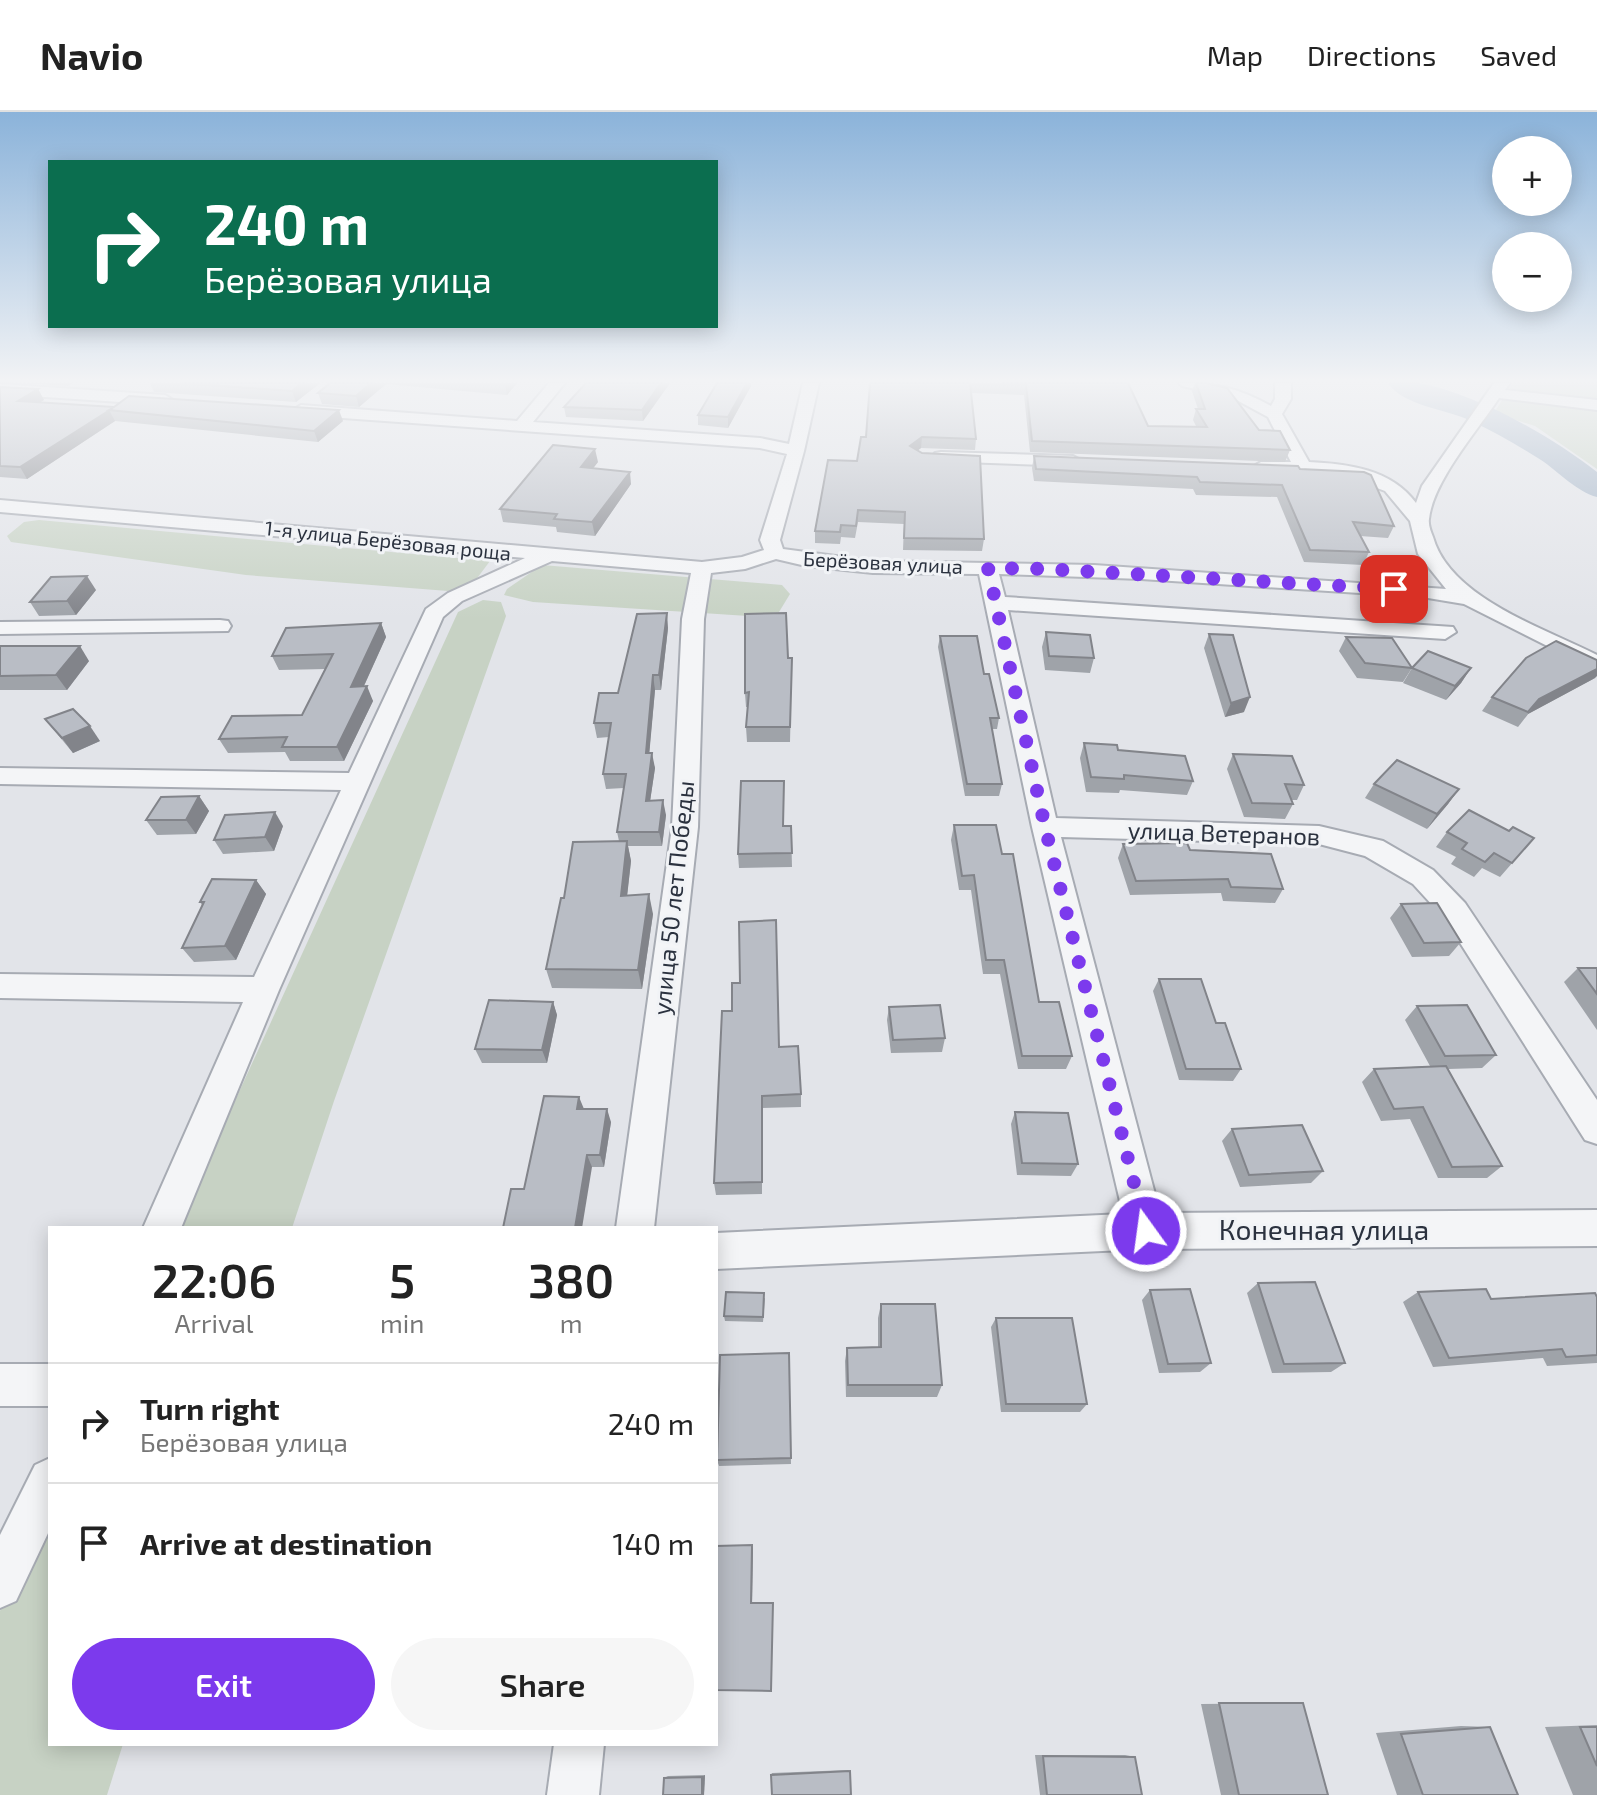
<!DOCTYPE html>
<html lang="en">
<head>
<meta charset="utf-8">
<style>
  body { margin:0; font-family:"Exo 2",sans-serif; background:#f6f6f6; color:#222; height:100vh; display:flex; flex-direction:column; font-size:30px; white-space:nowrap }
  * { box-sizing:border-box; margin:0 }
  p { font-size:26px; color:#767676 }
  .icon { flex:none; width:44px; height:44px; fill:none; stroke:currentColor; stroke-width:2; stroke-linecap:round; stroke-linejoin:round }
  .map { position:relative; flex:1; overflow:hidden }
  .panel { position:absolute; left:48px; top:1114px; width:670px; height:520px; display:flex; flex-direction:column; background:#fff; border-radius:0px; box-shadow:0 4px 20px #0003 }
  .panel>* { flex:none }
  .hud { position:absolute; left:48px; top:48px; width:670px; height:168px; border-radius:0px; box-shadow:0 4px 20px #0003; background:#0b6e4f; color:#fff; overflow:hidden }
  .fabs { position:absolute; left:1492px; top:24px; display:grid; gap:16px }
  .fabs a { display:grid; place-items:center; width:80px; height:80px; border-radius:50%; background:#fff; box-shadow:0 4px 20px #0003; font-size:40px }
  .pin { position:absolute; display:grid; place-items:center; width:68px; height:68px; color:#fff; margin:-34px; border-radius:16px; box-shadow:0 4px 12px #0006 }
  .me { position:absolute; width:88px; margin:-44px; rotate:346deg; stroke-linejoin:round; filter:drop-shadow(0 0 6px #0008) }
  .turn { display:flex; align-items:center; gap:28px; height:168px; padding:0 24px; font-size:36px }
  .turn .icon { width:104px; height:104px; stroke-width:2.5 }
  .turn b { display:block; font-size:56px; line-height:68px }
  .eta { display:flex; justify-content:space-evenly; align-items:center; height:136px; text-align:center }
  .eta b { font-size:48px; font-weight:600; line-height:56px }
  .action { display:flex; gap:16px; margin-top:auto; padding:16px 24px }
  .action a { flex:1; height:92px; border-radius:48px; background:#7c3aed; color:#fff; font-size:32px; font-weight:600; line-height:92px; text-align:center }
  .action a+a { background:#f6f6f6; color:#222 }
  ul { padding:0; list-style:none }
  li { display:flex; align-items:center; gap:24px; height:120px; padding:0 24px; border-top:2px solid #e0e0e0 }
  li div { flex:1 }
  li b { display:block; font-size:30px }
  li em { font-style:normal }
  header { display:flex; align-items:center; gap:48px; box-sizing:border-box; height:112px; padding:0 40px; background:#fff; border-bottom:2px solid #e0e0e0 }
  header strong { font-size:38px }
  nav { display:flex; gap:44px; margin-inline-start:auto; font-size:28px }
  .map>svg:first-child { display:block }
</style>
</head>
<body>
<header>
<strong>Navio</strong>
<nav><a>Map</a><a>Directions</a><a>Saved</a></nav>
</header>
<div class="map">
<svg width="1597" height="1683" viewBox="0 0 1597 1683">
  <rect width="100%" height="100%" fill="#e2e4e9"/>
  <g fill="#c7d2c4">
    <polygon points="1513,271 1597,271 1597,357 1535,314 1494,301"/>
    <polygon points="39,408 490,449 472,473 448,479 246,463 11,430 7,424 24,410"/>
    <polygon points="542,453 782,473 790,482 779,500 748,504 533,490 504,483 507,477"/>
    <polygon points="483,488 501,490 506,504 334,989 292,1116 177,1116 458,500"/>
    <polygon points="50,1391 50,1632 123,1632 107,1683 0,1683 0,1499"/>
  </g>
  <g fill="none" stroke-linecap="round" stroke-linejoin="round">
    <path fill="#a0b1c5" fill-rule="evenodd" d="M1388 271C1398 271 1410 269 1419 271 1477 282 1551 324 1597 360V385C1577 380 1559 360 1541 348 1519 334 1495 320 1471 309 1447 297 1403 294 1388 271Z"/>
    <defs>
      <g id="minor">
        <path d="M549 271H565L533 310 760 326 789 332 803 271H819L804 339 780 428 783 437 873 449 1094 453 1446 477 1418 442 1410 409 1385 379 1345 364 1255 359 1252 355 1261 350H1291L1268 305 1231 285 1182 274 1179 271C1217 271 1238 276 1271 294L1275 287V271H1291V287L1282 302 1309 350C1348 352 1391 357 1416 391L1422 374 1494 271H1510L1505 278 1597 288V298L1499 286C1478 318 1433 369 1429 407 1428 413 1431 420 1433 425 1450 486 1544 516 1597 543V559L1464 492 1422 485 1141 467 999 462 1005 485 1453 515 1456 520 1445 527 1008 498 1056 706 1319 714 1383 729 1433 758 1465 791 1597 988V1032L1585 1028 1445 807 1413 772 1365 744 1319 732 1061 725 1160 1101 1597 1098V1134L1146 1137 716 1157V1121L1123 1102 1032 715 979 462 873 461 806 454 776 447 745 457 711 461 704 507 698 715 654 1116H616L672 715 682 507 691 461 552 449 462 489 443 505 279 878 181 1116H143L243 890 0 886V862L254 865 341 678 0 672V656L349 661 426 497 448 481 525 446 0 400V388L702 450 742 445 764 438 760 428 787 342 760 336 301 303 293 298 301 293 517 309Z"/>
        <polygon points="0,272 165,283 173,288 165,293 0,282"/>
        <polygon points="941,340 1073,344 1082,349 1073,354 935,349 932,345 935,341"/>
        <polygon points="220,508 228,509 231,514 228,519 0,522 0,510"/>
        <rect x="0" y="1252" width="50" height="42"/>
        <polygon points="50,1346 50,1417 16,1489 0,1496 0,1423 35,1353"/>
        <polygon points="554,1632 604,1632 599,1683 547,1683"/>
      </g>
    </defs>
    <use href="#minor" stroke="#a7abb3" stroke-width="4"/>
    <use href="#minor" fill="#f4f5f7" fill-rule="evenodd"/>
  </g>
  <g fill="#9fa3a9">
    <polygon points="18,271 73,271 68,274"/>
    <polygon points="150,271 320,271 296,290 154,280"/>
    <polygon points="330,271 517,271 507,283 386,272 359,295 322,292 318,281"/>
    <polygon points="670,271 643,309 566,305 564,295"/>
    <polygon points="717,271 751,271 751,274 728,316 698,313 698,303"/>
    <polygon points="870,271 1128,271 1148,314 1196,314 1193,308 1196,297 1198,297 1192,279 1195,271 1206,271 1259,318 1290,338 1285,350 1030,340 1024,283 971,281 976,327 975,338 921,336 918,338 984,427 982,439 903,438 904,412 858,410 855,426 841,425 840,432 815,431 815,419 857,349 866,325"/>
    <polygon points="0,275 38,277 44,288 40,290 343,309 318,330 115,309 27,367 0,365"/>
    <polygon points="1034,344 1300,357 1394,414 1388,426 1360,424 1369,440 1363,453 1304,450 1277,385 1196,383 1193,377 1034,369 1032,356"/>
    <polygon points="598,350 593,356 631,372 595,424 557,420 556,415 503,410 500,397"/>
    <polygon points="96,478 76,503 39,504 30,490"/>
    <polygon points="381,511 386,525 364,574 373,589 344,649 290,649 285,640 228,641 219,627 302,603 326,557 279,558 272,544"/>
    <polygon points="668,516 661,578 655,578 649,641 655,656 650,689 666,703 662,734 628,734 631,749 627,783 653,802 642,877 552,876 546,857 564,786 619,729 617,720 624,676 606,677 603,662 609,625 597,626 594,611"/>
    <polygon points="1046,520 1094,546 1090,561 1045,558 1042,535"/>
    <polygon points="1209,522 1244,600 1225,605 1204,536"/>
    <polygon points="940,524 984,562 999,606 997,617 992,617 1002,672 999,684 965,684 938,535"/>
    <polygon points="1346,525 1412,556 1403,570 1357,566 1339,539"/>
    <polygon points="0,534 89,549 67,578 0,578"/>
    <polygon points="788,546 792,546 790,630 747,630 746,615 748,595 746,595 745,581"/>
    <polygon points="1412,556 1471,556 1461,571 1446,588 1403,571"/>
    <polygon points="1595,566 1528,602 1518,615 1482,599 1492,585"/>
    <polygon points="45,607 100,629 73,641"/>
    <polygon points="1084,631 1118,638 1193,669 1187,683 1120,678 1119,681 1086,680 1080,646"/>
    <polygon points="1233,642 1304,673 1297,688 1291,688 1293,692 1285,707 1244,705 1227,657"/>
    <polygon points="1374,672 1459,677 1448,692 1427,717 1365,686"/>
    <polygon points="199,684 209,699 196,722 157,723 146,708"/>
    <polygon points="954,713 1002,742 1039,890 1072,944 1066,957 1018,957 1000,862 983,862 971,778 959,778 951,728"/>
    <polygon points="283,714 274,739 223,742 214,728"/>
    <polygon points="791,714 792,755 739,756 738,742"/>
    <polygon points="1509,719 1534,726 1500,765 1482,756 1474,765 1451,752 1456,745 1436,735 1447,720"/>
    <polygon points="1123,732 1283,777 1275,791 1223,789 1221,781 1130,783 1118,746"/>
    <polygon points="256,768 266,782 236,848 194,850 182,836 202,793 200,790"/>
    <polygon points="1401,792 1461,830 1449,844 1412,845 1390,806"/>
    <polygon points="1578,856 1597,856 1597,918 1564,870"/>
    <polygon points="1159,867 1216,911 1241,957 1233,969 1179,968 1153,879"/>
    <polygon points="553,890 557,903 547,951 482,951 475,937"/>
    <polygon points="1417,894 1496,943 1482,956 1448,957 1502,1054 1487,1066 1438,1066 1410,1007 1381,1009 1362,970 1374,957 1430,954 1405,908"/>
    <polygon points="889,895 945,926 942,940 891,941 887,908"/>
    <polygon points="779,935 801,982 801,995 762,996 762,1082 716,1083 714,1071"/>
    <polygon points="584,997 611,1010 604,1055 592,1055 524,1077"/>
    <polygon points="1015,1000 1078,1052 1071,1064 1017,1063 1011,1012"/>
    <polygon points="1232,1017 1323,1059 1311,1071 1240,1075 1222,1029"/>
    <polygon points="1258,1171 1345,1251 1331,1260 1272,1261 1247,1181"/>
    <polygon points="1150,1178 1211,1251 1200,1260 1159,1261 1142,1188"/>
    <polygon points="1418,1180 1491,1187 1597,1185 1597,1251 1547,1254 1543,1246 1433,1255 1403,1190"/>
    <polygon points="765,1186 763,1210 725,1209 724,1204"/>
    <polygon points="881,1192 942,1273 937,1285 846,1285 845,1249 847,1236 878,1235 878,1206"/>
    <polygon points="996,1206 1087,1292 1080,1300 1001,1300 991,1215"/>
    <polygon points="789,1250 791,1352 719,1354 717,1348"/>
    <polygon points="1303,1591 1328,1683 1221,1683 1201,1592"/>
    <polygon points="1597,1613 1597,1683 1573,1683 1545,1615"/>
    <polygon points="1461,1614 1490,1615 1518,1683 1397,1683 1376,1621"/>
    <polygon points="1035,1643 1125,1643 1135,1645 1142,1683 1040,1683"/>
    <polygon points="848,1658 850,1659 771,1663 772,1661"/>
    <polygon points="705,1663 704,1683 664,1666 668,1664"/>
  </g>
  <g fill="#82848a">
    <polygon points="302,271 320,271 296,290 292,279"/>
    <polygon points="371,271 385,271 386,272 359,295 356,284"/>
    <polygon points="505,271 517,271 507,283"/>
    <polygon points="661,271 670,271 643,309 642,298"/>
    <polygon points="747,271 751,271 751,274 728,316 728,305"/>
    <polygon points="38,277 44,288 24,300 18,289"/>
    <polygon points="109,298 115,309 27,367 20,355"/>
    <polygon points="339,298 343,309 318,330 314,319"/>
    <polygon points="922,325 921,336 909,345 910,334"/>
    <polygon points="595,337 598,350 584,368 581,355"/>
    <polygon points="630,360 631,372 595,424 592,410"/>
    <polygon points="87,464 96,478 76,503 67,489"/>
    <polygon points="667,501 668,516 661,578 659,563"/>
    <polygon points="381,511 386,525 357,589 351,575"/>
    <polygon points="80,534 89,549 67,578 56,563"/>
    <polygon points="1471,556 1461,571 1446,588 1455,574"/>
    <polygon points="1597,557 1597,564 1595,566 1528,602 1518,615 1539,587"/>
    <polygon points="653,563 655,578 648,656 646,641"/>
    <polygon points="367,574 373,589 344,649 337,635"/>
    <polygon points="1250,585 1244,600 1225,605 1231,591"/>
    <polygon points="90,614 100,629 73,641 62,626"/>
    <polygon points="652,641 655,656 648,703 646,689"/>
    <polygon points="1459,677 1448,692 1427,717 1437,702"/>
    <polygon points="199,684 209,699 196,722 186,708"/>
    <polygon points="663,688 666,703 662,734 659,720"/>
    <polygon points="275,700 283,714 274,739 265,725"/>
    <polygon points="627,729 631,749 625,803 621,784"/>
    <polygon points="256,768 266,782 236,848 225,834"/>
    <polygon points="649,782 653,802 642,877 638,858"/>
    <polygon points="553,890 557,903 547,951 542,938"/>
    <polygon points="579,985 584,997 577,997"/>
    <polygon points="607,997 611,1010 604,1055 600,1043"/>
    <polygon points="587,1043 592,1055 582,1116 575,1116"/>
    <polygon points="752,1433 753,1437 752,1493 751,1491"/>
    <polygon points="705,1663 704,1683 702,1683 702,1665"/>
  </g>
  <g fill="#b9bdc5" stroke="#82848a" stroke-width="2">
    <polygon points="182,271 302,271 292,279"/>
    <polygon points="330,271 371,271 356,284 318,281"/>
    <polygon points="586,271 661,271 642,298 564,295"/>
    <polygon points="717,271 747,271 728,305 698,303"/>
    <polygon points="870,271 970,271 976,327 922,325 910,334 922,341 980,344 984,427 904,426 905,400 858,398 856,414 841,413 840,420 815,419 828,348 857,349 861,325 866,325"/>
    <polygon points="1002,271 1128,271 1148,314 1207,315 1196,297 1205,297 1196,271 1206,271 1227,276 1259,318 1280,319 1290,338 1032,329 1026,272"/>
    <polygon points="0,275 38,277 18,289 114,295 129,284 339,298 314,319 109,298 113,296 20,355 0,354"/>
    <polygon points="553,333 595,337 581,355 630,360 592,410 554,407 557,402 500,397"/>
    <polygon points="1034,344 1298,354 1300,357 1364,360 1371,363 1394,414 1353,410 1369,440 1310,438 1282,373 1200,370 1197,365 1036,357"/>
    <polygon points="87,464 67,489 30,490 51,465"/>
    <polygon points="667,501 659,563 653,563 646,641 652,641 646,689 663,688 659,720 617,720 626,662 603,662 611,611 594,611 599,581 618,581 637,502"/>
    <polygon points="786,501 788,546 792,546 790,615 746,615 749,580 745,581 745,502"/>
    <polygon points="381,511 351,575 367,574 337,635 282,635 287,625 219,627 232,604 302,603 333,542 272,544 286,516"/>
    <polygon points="1046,520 1090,523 1094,546 1049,544"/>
    <polygon points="1209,522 1233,523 1250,585 1231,591"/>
    <polygon points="940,524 977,524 984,562 989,562 999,606 990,606 1002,672 967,672"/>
    <polygon points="1346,525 1392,526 1412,556 1365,551"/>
    <polygon points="1556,529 1597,548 1597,557 1539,587 1528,600 1492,585 1526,546"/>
    <polygon points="0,534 80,534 56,563 0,564"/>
    <polygon points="1428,539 1471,556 1455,574 1412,556"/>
    <polygon points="73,597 90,614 62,626 45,607"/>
    <polygon points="1084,631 1117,633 1118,638 1185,644 1193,669 1124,663 1124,667 1091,665"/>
    <polygon points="1233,642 1292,644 1304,673 1285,672 1293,692 1252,691"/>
    <polygon points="1397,648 1459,677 1437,702 1374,672"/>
    <polygon points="741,669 784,669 783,714 791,714 792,741 738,742"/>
    <polygon points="199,684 186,708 146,708 161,685"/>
    <polygon points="1469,698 1509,719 1513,715 1534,726 1512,751 1494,741 1485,750 1462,737 1467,731 1447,720"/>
    <polygon points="275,700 265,725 214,728 225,703"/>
    <polygon points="954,713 996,713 1002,742 1013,742 1039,890 1059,890 1072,944 1022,944 1004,848 986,848 974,763 962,764"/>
    <polygon points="627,729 621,784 649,782 638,858 546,857 561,786 564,786 573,730"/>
    <polygon points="1187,731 1190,738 1271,742 1283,777 1231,775 1228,767 1136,769 1123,732"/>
    <polygon points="212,767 256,768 225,834 182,836 204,790 200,790"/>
    <polygon points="1437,791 1461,830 1424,831 1401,792"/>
    <polygon points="776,808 779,935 798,934 801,982 762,984 762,1070 714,1071 722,899 732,899 732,871 740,871 739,810"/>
    <polygon points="1578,856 1597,856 1597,882"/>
    <polygon points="1159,867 1201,867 1216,911 1225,911 1241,957 1186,957"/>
    <polygon points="489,888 553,890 542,938 475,937"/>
    <polygon points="940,893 945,926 893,928 889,895"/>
    <polygon points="1467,893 1496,943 1445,944 1417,894"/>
    <polygon points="1446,954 1502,1054 1452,1055 1423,995 1394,997 1374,957"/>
    <polygon points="544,984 579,985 577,997 607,997 600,1043 587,1043 575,1116 503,1116 511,1077 524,1077"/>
    <polygon points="1015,1000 1068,1001 1078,1052 1022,1051"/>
    <polygon points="1302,1013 1323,1059 1249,1063 1232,1017"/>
    <polygon points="1315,1170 1345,1251 1284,1252 1258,1171"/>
    <polygon points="1190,1177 1211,1251 1168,1252 1150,1178"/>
    <polygon points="1486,1177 1491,1187 1595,1181 1597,1185 1597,1243 1566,1245 1562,1237 1449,1246 1418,1180"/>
    <polygon points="726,1180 764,1181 763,1205 724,1204"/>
    <polygon points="881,1192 935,1192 942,1273 848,1273 847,1236 881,1235"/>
    <polygon points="996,1206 1072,1206 1087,1292 1006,1292"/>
    <polygon points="789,1241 791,1346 717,1348 720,1243"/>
    <polygon points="752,1433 751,1491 773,1491 771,1579 716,1578 716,1434"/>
    <polygon points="1219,1591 1303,1591 1328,1683 1239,1683"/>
    <polygon points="1490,1615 1518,1683 1423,1683 1401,1622"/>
    <polygon points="1580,1615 1597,1615 1597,1654"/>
    <polygon points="1043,1644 1135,1645 1142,1683 1047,1683"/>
    <polygon points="850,1659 851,1683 772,1683 771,1663"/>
    <polygon points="702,1665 702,1683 663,1683 664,1666"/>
  </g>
  <linearGradient id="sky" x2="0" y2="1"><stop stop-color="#8bb3da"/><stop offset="0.53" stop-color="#f2f3f5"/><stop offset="1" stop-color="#f2f3f5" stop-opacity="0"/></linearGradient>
  <rect width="1597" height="507" fill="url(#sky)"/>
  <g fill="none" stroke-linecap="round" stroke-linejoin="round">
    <polyline stroke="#7c3aed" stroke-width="14" stroke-dasharray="0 25.2" points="1146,1119 1045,715 988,456 1046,457 1394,477"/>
  </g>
  <g text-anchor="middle" stroke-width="6" stroke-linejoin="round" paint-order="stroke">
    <g font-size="20" fill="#2b323f" stroke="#f1f3f6">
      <text transform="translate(388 429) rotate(6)" y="7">1-я улица Берёзовая роща</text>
      <text transform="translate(883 451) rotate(3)" y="7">Берёзовая улица</text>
    </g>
    <g font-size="24" fill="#2b323f" stroke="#f1f3f6">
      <text transform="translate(1224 722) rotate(2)" y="8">улица Ветеранов</text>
      <text transform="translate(674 786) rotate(-84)" y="8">улица 50 лет Победы</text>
    </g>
    <g font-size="28" fill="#2b323f" stroke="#f1f3f6">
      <text x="1324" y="1128">Конечная улица</text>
    </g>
  </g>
</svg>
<div class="fabs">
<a>+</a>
<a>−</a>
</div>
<div class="pin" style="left:1394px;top:477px;background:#d93025"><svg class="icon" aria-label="arrive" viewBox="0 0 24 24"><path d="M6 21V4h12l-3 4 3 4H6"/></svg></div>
<svg class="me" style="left:1146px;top:1119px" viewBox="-20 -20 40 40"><circle r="17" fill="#7c3aed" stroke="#fff" stroke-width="3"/><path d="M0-11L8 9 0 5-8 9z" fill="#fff"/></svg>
<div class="hud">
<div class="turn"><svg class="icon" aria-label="right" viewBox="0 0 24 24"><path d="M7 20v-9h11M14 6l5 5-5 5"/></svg><div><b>240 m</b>Берёзовая улица</div></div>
</div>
<section class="panel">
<div class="eta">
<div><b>22:06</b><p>Arrival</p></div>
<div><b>5</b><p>min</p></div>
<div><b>380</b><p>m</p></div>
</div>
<ul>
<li><svg class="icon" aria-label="right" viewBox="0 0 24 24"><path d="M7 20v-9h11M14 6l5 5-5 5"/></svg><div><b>Turn right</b><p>Берёзовая улица</p></div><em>240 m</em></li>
<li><svg class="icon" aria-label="arrive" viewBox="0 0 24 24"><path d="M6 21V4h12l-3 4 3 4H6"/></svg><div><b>Arrive at destination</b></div><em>140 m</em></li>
</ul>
<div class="action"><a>Exit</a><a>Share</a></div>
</section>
</div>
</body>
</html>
